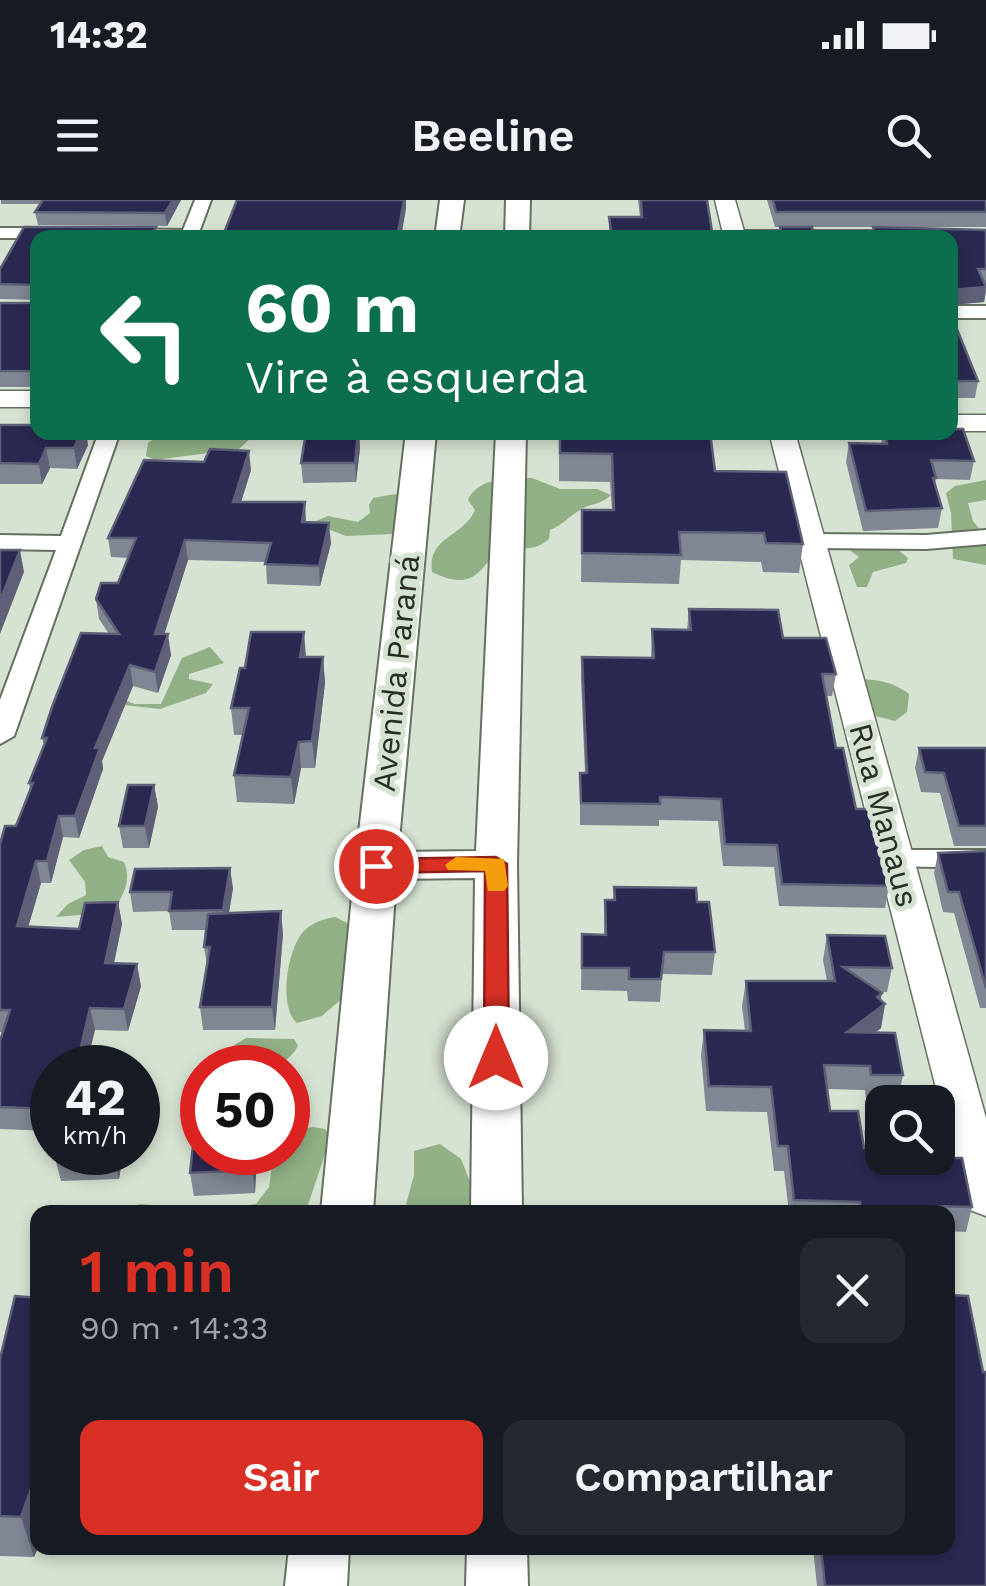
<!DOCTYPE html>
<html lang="pt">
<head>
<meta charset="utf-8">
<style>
  body { margin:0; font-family:"Work Sans",sans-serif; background:#242831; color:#f1f3f6; height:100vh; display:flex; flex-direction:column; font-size:38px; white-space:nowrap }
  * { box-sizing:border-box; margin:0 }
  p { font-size:32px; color:#9ea1a6 }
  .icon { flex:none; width:55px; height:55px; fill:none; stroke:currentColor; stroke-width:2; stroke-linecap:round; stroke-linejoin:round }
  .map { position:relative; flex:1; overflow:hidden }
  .panel { position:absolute; left:30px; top:1005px; width:925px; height:350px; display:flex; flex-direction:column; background:#171b24; border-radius:20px; box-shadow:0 5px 15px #0003 }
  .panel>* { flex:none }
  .hud { position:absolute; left:30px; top:30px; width:928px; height:210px; border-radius:20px; box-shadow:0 5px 15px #0003; background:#0b6e4f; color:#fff; overflow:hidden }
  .tools { position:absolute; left:865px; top:885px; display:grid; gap:20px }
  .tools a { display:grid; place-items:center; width:90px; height:90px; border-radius:20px; background:#171b24; box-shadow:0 5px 15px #0003; font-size:50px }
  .speed { position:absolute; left:30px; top:845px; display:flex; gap:20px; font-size:50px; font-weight:700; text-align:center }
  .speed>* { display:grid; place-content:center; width:130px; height:130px; border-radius:50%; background:#171b24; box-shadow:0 5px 15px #0003; line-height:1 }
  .speed small { font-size:25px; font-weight:400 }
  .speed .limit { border:15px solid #d22; background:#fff; color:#111 }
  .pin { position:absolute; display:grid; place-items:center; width:85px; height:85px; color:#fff; margin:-42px; border:5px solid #fff; border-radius:50%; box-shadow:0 2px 10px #0007 }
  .me { position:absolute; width:110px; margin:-55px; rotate:0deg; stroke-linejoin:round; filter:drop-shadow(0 0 8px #0008) }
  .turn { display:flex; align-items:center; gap:35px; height:210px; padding:0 50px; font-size:45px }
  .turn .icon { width:130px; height:130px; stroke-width:2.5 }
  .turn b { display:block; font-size:70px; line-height:85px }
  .round { display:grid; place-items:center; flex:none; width:105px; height:105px; border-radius:20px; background:#242831 }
  .head { display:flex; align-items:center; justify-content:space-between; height:170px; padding:0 50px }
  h1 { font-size:60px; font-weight:600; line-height:75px; color:#d93025 }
  .cta { display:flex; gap:20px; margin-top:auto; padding:20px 50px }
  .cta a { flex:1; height:115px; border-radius:20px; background:#d93025; color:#fff; font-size:40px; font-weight:600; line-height:115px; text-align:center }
  .cta a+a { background:#242831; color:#f1f3f6 }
  .status { display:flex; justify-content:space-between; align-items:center; height:70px; padding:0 50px; background:#171b24; direction:ltr }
  .status svg { height:28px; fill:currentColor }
  header { display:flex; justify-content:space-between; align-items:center; height:130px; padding:0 50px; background:#171b24; font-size:45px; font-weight:600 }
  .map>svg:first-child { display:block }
</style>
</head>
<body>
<div class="status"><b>14:32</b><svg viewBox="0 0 49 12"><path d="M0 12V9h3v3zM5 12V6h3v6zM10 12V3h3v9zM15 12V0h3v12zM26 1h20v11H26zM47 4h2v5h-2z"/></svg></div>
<header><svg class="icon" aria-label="menu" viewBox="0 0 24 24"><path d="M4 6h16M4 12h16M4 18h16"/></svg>Beeline<svg class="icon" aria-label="search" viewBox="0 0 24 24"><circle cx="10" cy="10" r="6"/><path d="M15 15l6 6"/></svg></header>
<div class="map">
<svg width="986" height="1386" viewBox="0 0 986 1386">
  <rect width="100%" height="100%" fill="#d6e2d2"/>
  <g fill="#91b085">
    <polygon points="162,233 256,233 239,249 155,260 146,256 148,243"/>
    <path d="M532 278 560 289H597L611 295C601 305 591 303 580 310 568 317 563 325 550 330L549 339C534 352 520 349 502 344 479 372 473 392 432 372 427 336 463 338 475 310L468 300C478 277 510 278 532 278Z"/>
    <polygon points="986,280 986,300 968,303 973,321 986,337 986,365 953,359 951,313 946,293 955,286"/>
    <polygon points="395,294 402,295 402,323 393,334 346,336 317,325 316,321 328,316 358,322 370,313 369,305 373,298"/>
    <polygon points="847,348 897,349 908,358 906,363 873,372 867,387 857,387 849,365 859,357"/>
    <polygon points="210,447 224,463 189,474 189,479 213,484 206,493 160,509 115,504 122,499 135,504 161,504 182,458"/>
    <path d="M860 479C880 480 893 482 909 494L907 512 895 521 871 515Z"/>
    <path d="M102 646 108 657 124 662C132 681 123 695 113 712L56 717 68 704 86 695 85 682 69 660 84 650Z"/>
    <path d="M335 717 351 725 345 796 322 816 297 823C278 807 287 747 305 730 313 722 324 719 335 717Z"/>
    <path d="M246 838 294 839 298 846C283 875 244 868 215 867L218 855Z"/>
    <path d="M882 918V958H938V923L956 934 966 957C933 960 893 971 866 948L864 931Z"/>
    <polygon points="313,927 325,929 331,936 307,1008 299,1012 126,1012 139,1004 218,1010 256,1004 269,987 274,953 288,952 288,931"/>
    <polygon points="440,944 461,959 482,1012 404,1012 414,975 414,951"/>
  </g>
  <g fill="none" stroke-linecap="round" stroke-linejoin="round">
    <defs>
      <g id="minor">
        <polygon points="195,0 211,0 197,38 111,38 108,34 117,29 183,30"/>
        <polygon points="0,28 61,28 70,33 64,38 0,38"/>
        <polygon points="735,31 986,31 986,41 950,41 950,38 727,38"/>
        <rect x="950" y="106" width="36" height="12"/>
        <polygon points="99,232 120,232 14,536 0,544 0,500 56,350 0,349 0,335 61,336"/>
        <polygon points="986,330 986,344 926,349 812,348 800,341 812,334 926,335"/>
        <polygon points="896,650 986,650 986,668 886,666 881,659 886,652"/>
      </g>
      <g id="tertiary">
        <polygon points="715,0 735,0 746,38 724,38"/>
        <rect x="0" y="191" width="38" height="16"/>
        <rect x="950" y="215" width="36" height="16"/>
        <polygon points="769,232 795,232 986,918 986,1016 970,1010 964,998"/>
      </g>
      <g id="secondary">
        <polygon points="440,0 464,0 459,38 435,38"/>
        <polygon points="506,0 530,0 529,38 505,38"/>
        <polygon points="406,232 436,232 398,652 476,651 496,232 526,232 517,664 522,1012 471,1012 475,678 396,679 373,1012 321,1012 355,666"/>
        <polygon points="289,1348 349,1348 347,1386 285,1386"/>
        <polygon points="467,1348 527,1348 528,1386 466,1386"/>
      </g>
    </defs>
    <use href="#minor" stroke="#657061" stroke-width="4"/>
    <use href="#tertiary" stroke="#657061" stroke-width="3"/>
    <use href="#secondary" stroke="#657061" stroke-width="4"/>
    <use href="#minor" fill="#fff" fill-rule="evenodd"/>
    <use href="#tertiary" fill="#fff" fill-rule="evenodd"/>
    <use href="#secondary" fill="#fff" fill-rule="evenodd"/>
  </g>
  <g fill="#808692">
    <polygon points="1,0 181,0 167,26 38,25 35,12 40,4 1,4"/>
    <polygon points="638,0 707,0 713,38 609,38 609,17 640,17"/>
    <polygon points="767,0 986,0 986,27 894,27 986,30 986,92 984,102 950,105 950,38 872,38 873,27 812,27 815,38 779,38 780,27 775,27"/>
    <polygon points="38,38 38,100 0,99 0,69"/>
    <polygon points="38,101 38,187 0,187 0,103 35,103"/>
    <polygon points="950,112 978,181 975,198 950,198"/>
    <polygon points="0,225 88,245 77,269 50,268 42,284 0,284"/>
    <polygon points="359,232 360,248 356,282 303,283 301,263"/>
    <polygon points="559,232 715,271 803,344 799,373 763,372 761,362 681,360 679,384 581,382 582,310 612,310 610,282 559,281"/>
    <polygon points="883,232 950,232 974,261 970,280 936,279 935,285 942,308 938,328 863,331 846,262 849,243 881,244"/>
    <polygon points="251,270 241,302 306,322 331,343 320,386 267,384 266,362 188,360 164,434 171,455 158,493 133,486 102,561 103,569 79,638 63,637 51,683 41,683 28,727 79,729 118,702 122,724 114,764 141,786 128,831 95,830 52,868 52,931 0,929 0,841 3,832 0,832 0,644 16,626 30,590 29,583 44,546 42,538 109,434 99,419 96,399 118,383 128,358 111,357 108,338"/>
    <polygon points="689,409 783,438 836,474 832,496 826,496 836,548 856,609 889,686 885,708 779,706 774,667 723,666 718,621 659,620 659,626 580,625 580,573 585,573 581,479 582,457 651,458 652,429 687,430"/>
    <polygon points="306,457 323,457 325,483 315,568 301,568 294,604 237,602 234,575 243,535 234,535 231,508 245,468"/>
    <polygon points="919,548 986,548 986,646 954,646 940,593 921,592 915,568"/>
    <polygon points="154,585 158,607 149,648 123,648 119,626"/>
    <polygon points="986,651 986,808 980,808 954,713 943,712 934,673 938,653"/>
    <polygon points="614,687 697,702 715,752 712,775 662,774 660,802 628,801 627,791 581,790 582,734 604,735 605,700 613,700"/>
    <polygon points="233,688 229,713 283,734 275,830 203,830 200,807 207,765 204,747 206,730 172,730 169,711 133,712 130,692"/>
    <polygon points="827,735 892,768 887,792 880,792 881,800 885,804 881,828 875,833 903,875 898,900 866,899 865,890 827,889 830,911 870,956 972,1007 966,1032 948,1031 948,1012 789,1012 784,971 774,971 767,912 706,911 701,855 704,830 745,831 742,806 746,781 827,781 823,760"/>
    <polygon points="123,952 119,979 61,981 55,958"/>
    <polygon points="257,952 255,993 194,996 190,973"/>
    <polygon points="38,1098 38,1348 34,1357 0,1356 0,1159"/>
    <polygon points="813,1348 948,1348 986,1386 817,1386"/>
  </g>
  <g fill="#5e6078">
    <polygon points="173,0 181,0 167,26 165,13"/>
    <polygon points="404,0 406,0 406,9 401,38 397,38"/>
    <polygon points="156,27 157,38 150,38"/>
    <polygon points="986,87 984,102 950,105 950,90"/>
    <polygon points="81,232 86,232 88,245 77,269 74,248"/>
    <polygon points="359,232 360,248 356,282 355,263"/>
    <polygon points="46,248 50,268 42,284 39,264"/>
    <polygon points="249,251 251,270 235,321 233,302"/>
    <polygon points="305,302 306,321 303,342 302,322"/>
    <polygon points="329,323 331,343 320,386 319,366"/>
    <polygon points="185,340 188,360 158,454 155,434"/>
    <polygon points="20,350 24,372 0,434 0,401"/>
    <polygon points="304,432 306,457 300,457"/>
    <polygon points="168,434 171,455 158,493 155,472"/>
    <polygon points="323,457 325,483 315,568 312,541"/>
    <polygon points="130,465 133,486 102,561 103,569 79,638 75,616 95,548"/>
    <polygon points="299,542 301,568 294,604 291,577"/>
    <polygon points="154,585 158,607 149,648 145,626"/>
    <polygon points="59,616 63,637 51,683 47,661"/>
    <polygon points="36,661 41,683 22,748 17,726"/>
    <polygon points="230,668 233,688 226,730 223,710"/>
    <polygon points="118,702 122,724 109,785 105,763"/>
    <polygon points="281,711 283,734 275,830 272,807"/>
    <polygon points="137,764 141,786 128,831 124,809"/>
    <polygon points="882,793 879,809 885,804 881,828 843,857 847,832"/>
    <polygon points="90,808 95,830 86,868 76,868"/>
    <polygon points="115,952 123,952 119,979 114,956"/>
    <polygon points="253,952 257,952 255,993 252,970"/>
    <polygon points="38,1269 38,1348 34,1357 21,1317"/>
  </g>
  <g fill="#2a2951" stroke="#5e6078" stroke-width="2.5">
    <polygon points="43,0 173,0 165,13 35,12"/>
    <polygon points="237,0 404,0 397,38 222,38"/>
    <polygon points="641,0 707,0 713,38 612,38 609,17 642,17"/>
    <polygon points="773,0 986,0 986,12 776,12"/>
    <polygon points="24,27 156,27 150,38 38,38 38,85 0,84 0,69"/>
    <polygon points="780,27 812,27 815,38 783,38"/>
    <polygon points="873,27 986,30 986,69 978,69 986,87 950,90 950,38 877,38"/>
    <polygon points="38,101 38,174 35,171 0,171 0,103 35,103"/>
    <polygon points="950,112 978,181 953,181 950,175"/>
    <polygon points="0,225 38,225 38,232 81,232 74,248 46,248 39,264 0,263"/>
    <polygon points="950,229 963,229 974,261 931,260 936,278 933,278 942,308 866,311 849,243 887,244 884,232 950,232"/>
    <polygon points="306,232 358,232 355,263 301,263"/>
    <polygon points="560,232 710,232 715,271 786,272 803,344 766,343 764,333 679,332 681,355 582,353 582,310 614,310 612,254 560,253"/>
    <polygon points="210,249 249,251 233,302 305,302 302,322 329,323 319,366 265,364 271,343 185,340 155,434 168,434 155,472 130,465 95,548 100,548 75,616 59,616 47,661 36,661 17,726 79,729 85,703 118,702 105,763 137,764 124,809 90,808 76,868 52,868 52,909 0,907 0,841 10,810 0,810 0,644 5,626 16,626 33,583 29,583 47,538 42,538 52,507 81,433 119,434 96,399 101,383 118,383 136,338 108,338 144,260 204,262"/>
    <polygon points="0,350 20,350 0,401"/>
    <polygon points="689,409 778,410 783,438 826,438 836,474 822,474 836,548 843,548 856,609 871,609 889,686 782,684 777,645 725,644 721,599 660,597 660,604 581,603 580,573 587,573 582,457 654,458 652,429 691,430"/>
    <polygon points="251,432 304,432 300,457 323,457 312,541 299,542 291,577 234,575 249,508 231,508 240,468 245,468"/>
    <polygon points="919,548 986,548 986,626 959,626 944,573 925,572"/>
    <polygon points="128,585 154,585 145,626 119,626"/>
    <polygon points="986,651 986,788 959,692 948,692 938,653"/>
    <polygon points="230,668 223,710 169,711 172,692 130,692 135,669"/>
    <polygon points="614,687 696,688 697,702 709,702 715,752 664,752 661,779 629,779 629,768 582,768 582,734 606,735 605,700 615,700"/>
    <polygon points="281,711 272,807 200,807 210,747 204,747 208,714"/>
    <polygon points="827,735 885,736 892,768 843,767 882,793 877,797 885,804 847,832 895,833 903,875 871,875 870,866 824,865 830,911 858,911 864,948 869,948 870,956 882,958 962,958 972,1007 930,1006 931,1012 862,1012 860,1002 794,1000 788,946 778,946 771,887 709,886 704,830 751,831 746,781 835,781"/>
    <polygon points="196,918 202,918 202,952 253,952 252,970 190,973"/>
    <polygon points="56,952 115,952 114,956 55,958"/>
    <polygon points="948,1095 968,1096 983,1172 986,1172 986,1386 825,1386 821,1348 948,1348"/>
    <polygon points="15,1096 38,1098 38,1269 21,1317 0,1316 0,1159"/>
  </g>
  <polygon fill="#d93025" stroke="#8d1f18" stroke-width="2.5" points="496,657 507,664 509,858 505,864 488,864 484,858 485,671 376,673 365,666 376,659"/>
  <polygon fill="#f59e0b" points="456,657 504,659 508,686 504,691 488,691 485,671 448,670 445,665"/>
  <g text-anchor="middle" stroke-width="10" stroke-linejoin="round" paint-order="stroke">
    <g font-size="32" fill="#282d26" stroke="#d6e2d2">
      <text transform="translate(396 473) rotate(-84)" y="11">Avenida Paraná</text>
      <text transform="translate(884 615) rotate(75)" y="11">Rua Manaus</text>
    </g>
  </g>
</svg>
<div class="tools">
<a><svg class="icon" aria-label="search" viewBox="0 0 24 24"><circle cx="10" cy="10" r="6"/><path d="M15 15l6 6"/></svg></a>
</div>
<div class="speed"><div>42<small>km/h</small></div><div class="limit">50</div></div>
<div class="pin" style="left:376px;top:666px;background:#d93025"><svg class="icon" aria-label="arrive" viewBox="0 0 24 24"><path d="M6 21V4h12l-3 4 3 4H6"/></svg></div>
<svg class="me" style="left:496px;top:858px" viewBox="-20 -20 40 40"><circle r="19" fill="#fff"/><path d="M0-13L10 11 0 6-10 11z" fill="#d93025"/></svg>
<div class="hud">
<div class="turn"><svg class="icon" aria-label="left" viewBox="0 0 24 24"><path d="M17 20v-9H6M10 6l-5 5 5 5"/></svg><div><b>60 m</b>Vire à esquerda</div></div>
</div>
<section class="panel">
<div class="head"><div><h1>1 min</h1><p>90 m · 14:33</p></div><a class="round"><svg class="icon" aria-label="close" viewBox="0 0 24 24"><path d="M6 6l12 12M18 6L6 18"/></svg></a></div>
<div class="cta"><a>Sair</a><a>Compartilhar</a></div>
</section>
</div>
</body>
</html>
